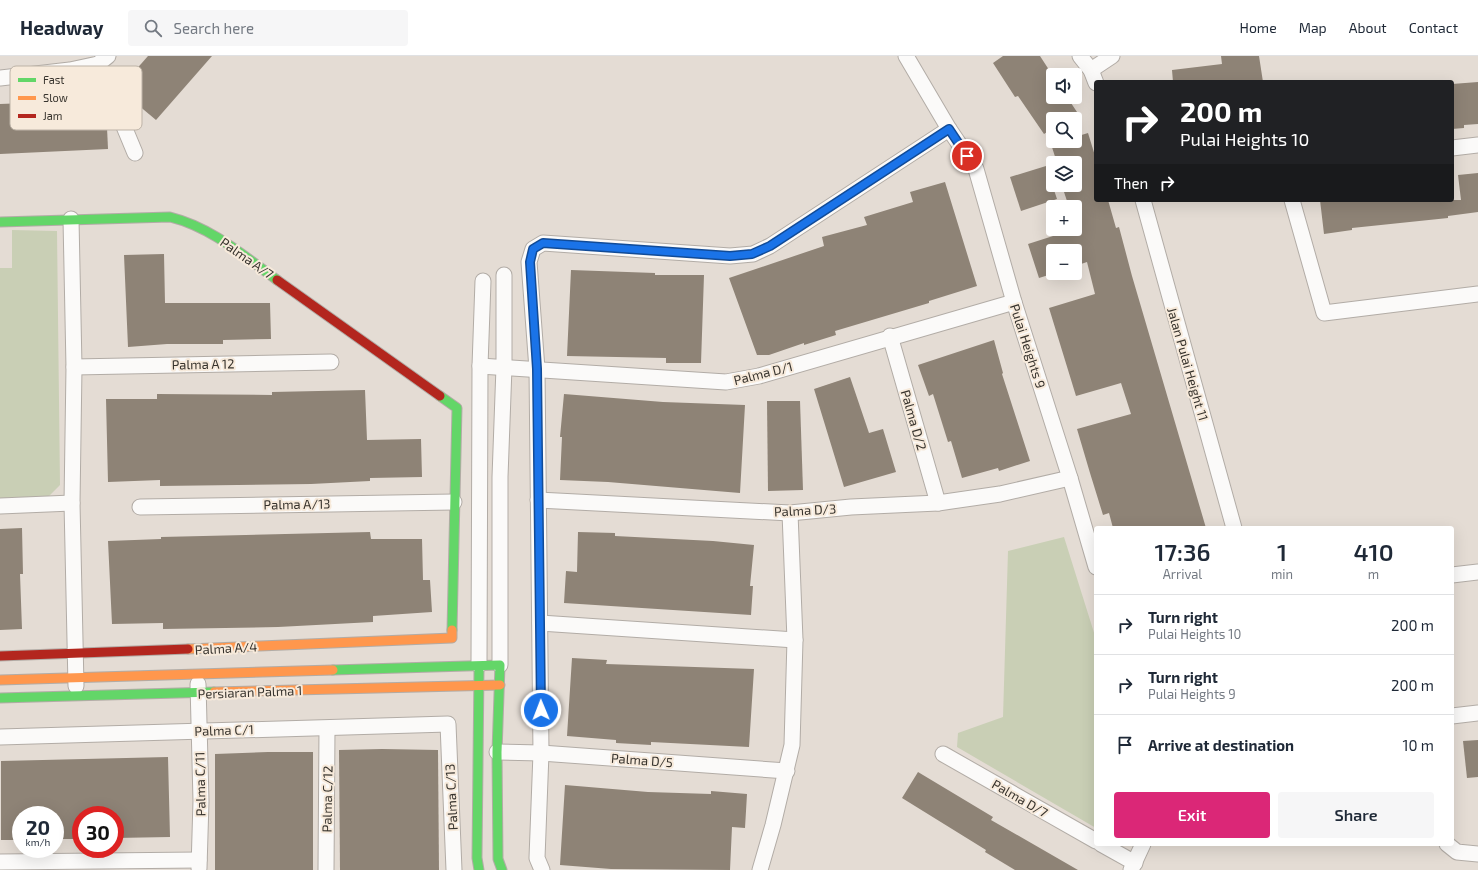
<!DOCTYPE html>
<html lang="en">
<head>
<meta charset="utf-8">
<style>
  body { margin:0; font-family:"Exo 2",sans-serif; background:#f6f6f7; color:#1f2937; height:100vh; display:flex; flex-direction:column; font-size:15px; white-space:nowrap }
  * { box-sizing:border-box; margin:0 }
  p { font-size:13px; color:#747a83 }
  .icon { flex:none; width:22px; height:22px; fill:none; stroke:currentColor; stroke-width:2; stroke-linecap:round; stroke-linejoin:round }
  .map { position:relative; flex:1; overflow:hidden }
  .drawer { position:absolute; left:1094px; top:470px; width:360px; height:320px; display:flex; flex-direction:column; background:#fff; border-radius:4px; box-shadow:0 4px 16px #0002 }
  .drawer>* { flex:none }
  .top-card { position:absolute; left:1094px; top:24px; width:360px; height:122px; border-radius:4px; box-shadow:0 4px 16px #0002; background:#202124; color:#fff; overflow:hidden }
  .buttons { position:absolute; left:1046px; top:12px; display:grid; gap:8px }
  .buttons a { display:grid; place-items:center; width:36px; height:36px; border-radius:4px; background:#fff; box-shadow:0 4px 16px #0002; font-size:20px }
  .speed { position:absolute; left:12px; top:750px; display:flex; gap:8px; font-size:20px; font-weight:700; text-align:center }
  .speed>* { display:grid; place-content:center; width:52px; height:52px; border-radius:50%; background:#fff; box-shadow:0 4px 16px #0002; line-height:1 }
  .speed small { font-size:10px; font-weight:400 }
  .speed .limit { border:6px solid #d22; background:#fff; color:#111 }
  .pin { position:absolute; display:grid; place-items:center; width:34px; height:34px; color:#fff; margin:-17px; border:2px solid #fff; border-radius:50%; box-shadow:0 1px 4px #0007 }
  .me { position:absolute; width:44px; margin:-22px; rotate:359deg; stroke-linejoin:round; filter:drop-shadow(0 0 3px #0008) }
  .turn { display:flex; align-items:center; gap:14px; height:84px; padding:0 20px; font-size:18px }
  .turn .icon { width:52px; height:52px; stroke-width:2.5 }
  .turn b { display:block; font-size:28px; line-height:34px }
  .then { display:flex; align-items:center; height:38px; padding:0 20px; background:#0003; gap:8px; font-size:15px }
  .eta { display:flex; justify-content:space-evenly; align-items:center; height:68px; text-align:center }
  .eta b { font-size:24px; font-weight:600; line-height:28px }
  .primary-button { display:flex; gap:8px; margin-top:auto; padding:8px 20px }
  .primary-button a { flex:1; height:46px; border-radius:4px; background:#db2777; color:#fff; font-size:16px; font-weight:600; line-height:46px; text-align:center }
  .primary-button a+a { background:#f6f6f7; color:#1f2937 }
  ul { padding:0; list-style:none }
  li { display:flex; align-items:center; gap:12px; height:60px; padding:0 20px; border-top:1px solid #e0e1e3 }
  li div { flex:1 }
  li b { display:block; font-size:15px }
  li em { font-style:normal }
  header { display:flex; align-items:center; gap:24px; box-sizing:border-box; height:56px; padding:0 20px; background:#fff; border-bottom:1px solid #e0e1e3 }
  header strong { font-size:19px }
  nav { display:flex; gap:22px; margin-inline-start:auto; font-size:14px }
  .search { width:280px; height:36px; background:#f6f6f7; display:flex; align-items:center; gap:10px; box-sizing:border-box; padding:0 14px; border-radius:4px; color:#747a83; font-size:15px }
  .map>svg:first-child { display:block }
</style>
</head>
<body>
<header>
<strong>Headway</strong>
<div class="search"><svg class="icon" aria-label="search" viewBox="0 0 24 24"><circle cx="10" cy="10" r="6"/><path d="M15 15l6 6"/></svg>Search here</div>
<nav><a>Home</a><a>Map</a><a>About</a><a>Contact</a></nav>
</header>
<div class="map">
<svg width="1478" height="814" viewBox="0 0 1478 814">
  <rect width="100%" height="100%" fill="#e4dcd4"/>
  <g fill="#c9cfb5">
    <polygon points="12,174 57,175 60,429 47,442 0,442 0,212 12,212"/>
    <polygon points="1064,481 1096,583 1096,772 957,691 958,677 1003,661 1008,495"/>
  </g>
  <g fill="#8e8376">
    <polygon points="148,0 212,0 156,64 119,33"/>
    <polygon points="1003,0 1040,0 1053,20 1053,41 1067,41 1077,56 1066,63 1053,63 1053,72 1044,78 1018,40 1015,41 993,7"/>
    <polygon points="1221,0 1259,0 1263,26 1173,26 1172,14 1222,8"/>
    <polygon points="1478,26 1478,68 1464,69 1464,72 1452,73 1452,28"/>
    <polygon points="103,44 106,50 108,93 0,98 0,48"/>
    <polygon points="1088,77 1096,103 1096,144 1108,144 1116,172 1119,171 1132,220 1206,472 1113,472 1109,457 1103,459 1090,417 1077,373 1131,358 1121,327 1076,340 1049,252 1095,238 1087,206 1075,210 1075,195 1053,195 1053,217 1055,217 1039,222 1028,188 1075,173 1075,151 1069,151 1064,136 1075,133 1075,107 1057,107 1051,88 1061,85 1075,85 1075,81"/>
    <polygon points="1046,110 1057,143 1021,155 1010,121"/>
    <polygon points="1478,117 1478,156 1448,160 1448,162 1352,172 1352,174 1324,178 1320,144 1461,144 1458,119"/>
    <polygon points="945,126 977,230 929,245 929,247 835,275 836,279 804,289 804,287 769,299 757,299 729,222 824,190 822,181 867,169 864,161 913,146 910,136"/>
    <polygon points="164,198 165,247 270,247 271,283 223,284 223,288 167,288 128,291 124,199"/>
    <polygon points="571,214 655,217 655,219 704,219 701,307 666,307 666,302 567,300"/>
    <polygon points="994,284 1003,317 1002,318 1030,405 999,415 998,412 962,422 951,385 948,386 933,338 929,340 918,309"/>
    <polygon points="850,321 869,377 883,373 896,416 844,431 814,333"/>
    <polygon points="365,334 367,384 421,383 422,421 370,422 370,425 311,428 160,430 160,424 108,426 106,343 157,343 157,338 272,339 272,336"/>
    <polygon points="564,338 663,346 745,349 740,437 608,426 560,424 562,381 560,381"/>
    <polygon points="767,345 800,345 803,434 768,435"/>
    <polygon points="22,472 23,518 20,518 22,573 0,574 0,473"/>
    <polygon points="370,476 371,483 422,483 423,524 430,524 432,556 373,560 373,566 278,571 163,573 163,567 112,568 108,485 161,483 161,481"/>
    <polygon points="578,476 615,477 615,480 713,485 754,489 750,530 753,530 751,559 564,547 566,515 577,516"/>
    <polygon points="572,602 607,604 606,608 754,613 749,691 651,686 651,689 616,687 616,684 567,680"/>
    <polygon points="1478,684 1478,721 1467,722 1463,685"/>
    <polygon points="382,693 438,694 439,814 340,814 339,694"/>
    <polygon points="268,696 313,696 313,814 215,814 215,698"/>
    <polygon points="168,701 170,781 115,782 115,759 81,759 81,783 55,783 55,759 21,759 21,784 1,784 1,705"/>
    <polygon points="918,716 993,761 991,764 1078,814 1015,814 985,796 986,794 902,742"/>
    <polygon points="565,729 648,736 711,738 711,735 747,738 745,772 732,771 730,814 611,813 560,809"/>
  </g>
  <g fill="none" stroke-linecap="round" stroke-linejoin="round">
    <defs>
      <g id="street">
        <polyline points="906,0 949,73 976,113 1014,246 1070,422 1096,511"/>
        <polyline points="1080,0 1091,14 1096,27"/>
        <polyline points="98,8 135,97"/>
        <polyline points="1091,14 1112,0"/>
        <polyline points="0,22 70,14 98,8 108,0"/>
        <polyline points="1452,92 1478,89"/>
        <polyline points="1143,144 1234,472"/>
        <polyline points="1292,144 1324,257 1478,238"/>
        <polyline points="71,163 74,311 72,447 76,630"/>
        <polyline points="890,280 938,447"/>
        <polyline points="480,310 726,326 759,320 1014,246"/>
        <polyline points="74,311 331,306"/>
        <polyline points="538,444 790,457 851,451 938,447 1000,438 1070,422"/>
        <polyline points="0,450 72,447"/>
        <polyline points="140,451 454,446"/>
        <polyline points="1452,519 1478,516"/>
        <polyline points="540,567 795,584"/>
        <polyline points="479,609 480,310 483,225"/>
        <polyline points="500,609 500,421 504,311 504,219"/>
        <polyline points="198,628 201,745 199,812"/>
        <polyline points="1452,660 1478,657"/>
        <polyline points="0,681 448,668 454,814"/>
        <polyline points="497,696 541,697 787,715"/>
        <polyline points="943,698 1096,785"/>
        <polyline points="1101,788 1135,807"/>
        <polyline points="1447,788 1457,796 1478,798"/>
        <polyline points="0,806 199,804"/>
        <polyline points="326,814 327,673"/>
        <polyline points="542,814 537,802 541,697 537,313 529,206 533,193 543,187 730,200 753,198 770,190 949,73"/>
        <polyline points="760,814 773,769 792,689 795,584 790,457"/>
        <polyline points="1131,814 1143,788"/>
      </g>
      <g id="fast">
        <path d="M0 166 170 161C211 171 244 200 277 224"/>
        <polyline points="440,340 457,352 452,574"/>
        <polyline points="479,613 477,802 479,814"/>
        <polyline points="333,614 500,609 497,696 498,803 502,814"/>
        <polyline points="0,642 214,636"/>
      </g>
      <g id="slow">
        <polyline points="188,593 452,582 452,574"/>
        <polyline points="0,624 333,614"/>
        <polyline points="214,636 500,629"/>
      </g>
      <g id="jam">
        <polyline points="277,224 440,340"/>
        <polyline points="0,600 188,593"/>
      </g>
    </defs>
    <use href="#street" stroke="#b2aca6" stroke-width="17"/>
    <use href="#fast" stroke="#b2aca6" stroke-width="11"/>
    <use href="#slow" stroke="#b2aca6" stroke-width="11"/>
    <use href="#jam" stroke="#b2aca6" stroke-width="11"/>
    <use href="#street" stroke="#fbfaf9" stroke-width="15"/>
    <use href="#fast" stroke="#63d668" stroke-width="9"/>
    <use href="#slow" stroke="#ff974d" stroke-width="9"/>
    <use href="#jam" stroke="#b3261e" stroke-width="9"/>
  </g>
  <g fill="none" stroke-linecap="round" stroke-linejoin="round">
    <defs>
      <polyline id="route" points="541,654 537,313 530,206 533,193 543,187 730,200 752,198 770,190 949,73 967,100"/>
    </defs>
    <use href="#route" stroke="#114b97" stroke-width="10"/>
    <use href="#route" stroke="#1a73e8" stroke-width="7"/>
  </g>
  <g text-anchor="middle" stroke-width="4" stroke-linejoin="round" paint-order="stroke">
    <g font-size="13" fill="#37332d" stroke="#f7eadb">
      <text transform="translate(247 202) rotate(35)" y="5">Palma A/7</text>
      <text transform="translate(1028 290) rotate(72)" y="5">Pulai Heights 9</text>
      <text transform="translate(203 308) rotate(-1)" y="5">Palma A 12</text>
      <text transform="translate(1188 308) rotate(74)" y="5">Jalan Pulai Height 11</text>
      <text transform="translate(763 317) rotate(-14)" y="5">Palma D/1</text>
      <text transform="translate(914 364) rotate(74)" y="5">Palma D/2</text>
      <text transform="translate(297 448) rotate(-1)" y="5">Palma A/13</text>
      <text transform="translate(805 454) rotate(-3)" y="5">Palma D/3</text>
      <text transform="translate(226 592) rotate(-3)" y="5">Palma A/4</text>
      <text transform="translate(250 636) rotate(-2)" y="5">Persiaran Palma 1</text>
      <text transform="translate(224 674) rotate(-2)" y="5">Palma C/1</text>
      <text transform="translate(642 704) rotate(4)" y="5">Palma D/5</text>
      <text transform="translate(200 728) rotate(-91)" y="5">Palma C/11</text>
      <text transform="translate(451 741) rotate(-93)" y="5">Palma C/13</text>
      <text transform="translate(1020 742) rotate(30)" y="5">Palma D/7</text>
      <text transform="translate(327 743) rotate(-89)" y="5">Palma C/12</text>
    </g>
  </g>
  <rect x="10" y="10" width="132" height="64" rx="6" fill="#f7eadb" stroke="#bdb3a7" stroke-width="1"/>
  <rect x="18" y="22" width="18" height="4" fill="#63d668"/>
  <rect x="18" y="40" width="18" height="4" fill="#ff974d"/>
  <rect x="18" y="58" width="18" height="4" fill="#b3261e"/>
  <g font-size="11" fill="#37332d">
    <text x="43" y="28">Fast</text>
    <text x="43" y="46">Slow</text>
    <text x="43" y="64">Jam</text>
  </g>
</svg>
<div class="buttons">
<a><svg class="icon" aria-label="sound" viewBox="0 0 24 24"><path d="M4 9h4l5-4v14l-5-4H4zM17 9q2 3 0 6"/></svg></a>
<a><svg class="icon" aria-label="search" viewBox="0 0 24 24"><circle cx="10" cy="10" r="6"/><path d="M15 15l6 6"/></svg></a>
<a><svg class="icon" aria-label="layers" viewBox="0 0 24 24"><path d="M12 4l9 5-9 5-9-5zM3 14l9 5 9-5"/></svg></a>
<a>+</a>
<a>−</a>
</div>
<div class="speed"><div>20<small>km/h</small></div><div class="limit">30</div></div>
<div class="pin" style="left:967px;top:100px;background:#d93025"><svg class="icon" aria-label="arrive" viewBox="0 0 24 24"><path d="M6 21V4h12l-3 4 3 4H6"/></svg></div>
<svg class="me" style="left:541px;top:654px" viewBox="-20 -20 40 40"><circle r="17" fill="#1a73e8" stroke="#fff" stroke-width="3"/><path d="M0-11L8 9 0 5-8 9z" fill="#fff"/></svg>
<div class="top-card">
<div class="turn"><svg class="icon" aria-label="right" viewBox="0 0 24 24"><path d="M7 20v-9h11M14 6l5 5-5 5"/></svg><div><b>200 m</b>Pulai Heights 10</div></div>
<div class="then">Then<svg class="icon" aria-label="right" viewBox="0 0 24 24"><path d="M7 20v-9h11M14 6l5 5-5 5"/></svg></div>
</div>
<section class="drawer">
<div class="eta">
<div><b>17:36</b><p>Arrival</p></div>
<div><b>1</b><p>min</p></div>
<div><b>410</b><p>m</p></div>
</div>
<ul>
<li><svg class="icon" aria-label="right" viewBox="0 0 24 24"><path d="M7 20v-9h11M14 6l5 5-5 5"/></svg><div><b>Turn right</b><p>Pulai Heights 10</p></div><em>200 m</em></li>
<li><svg class="icon" aria-label="right" viewBox="0 0 24 24"><path d="M7 20v-9h11M14 6l5 5-5 5"/></svg><div><b>Turn right</b><p>Pulai Heights 9</p></div><em>200 m</em></li>
<li><svg class="icon" aria-label="arrive" viewBox="0 0 24 24"><path d="M6 21V4h12l-3 4 3 4H6"/></svg><div><b>Arrive at destination</b></div><em>10 m</em></li>
</ul>
<div class="primary-button"><a>Exit</a><a>Share</a></div>
</section>
</div>
</body>
</html>
